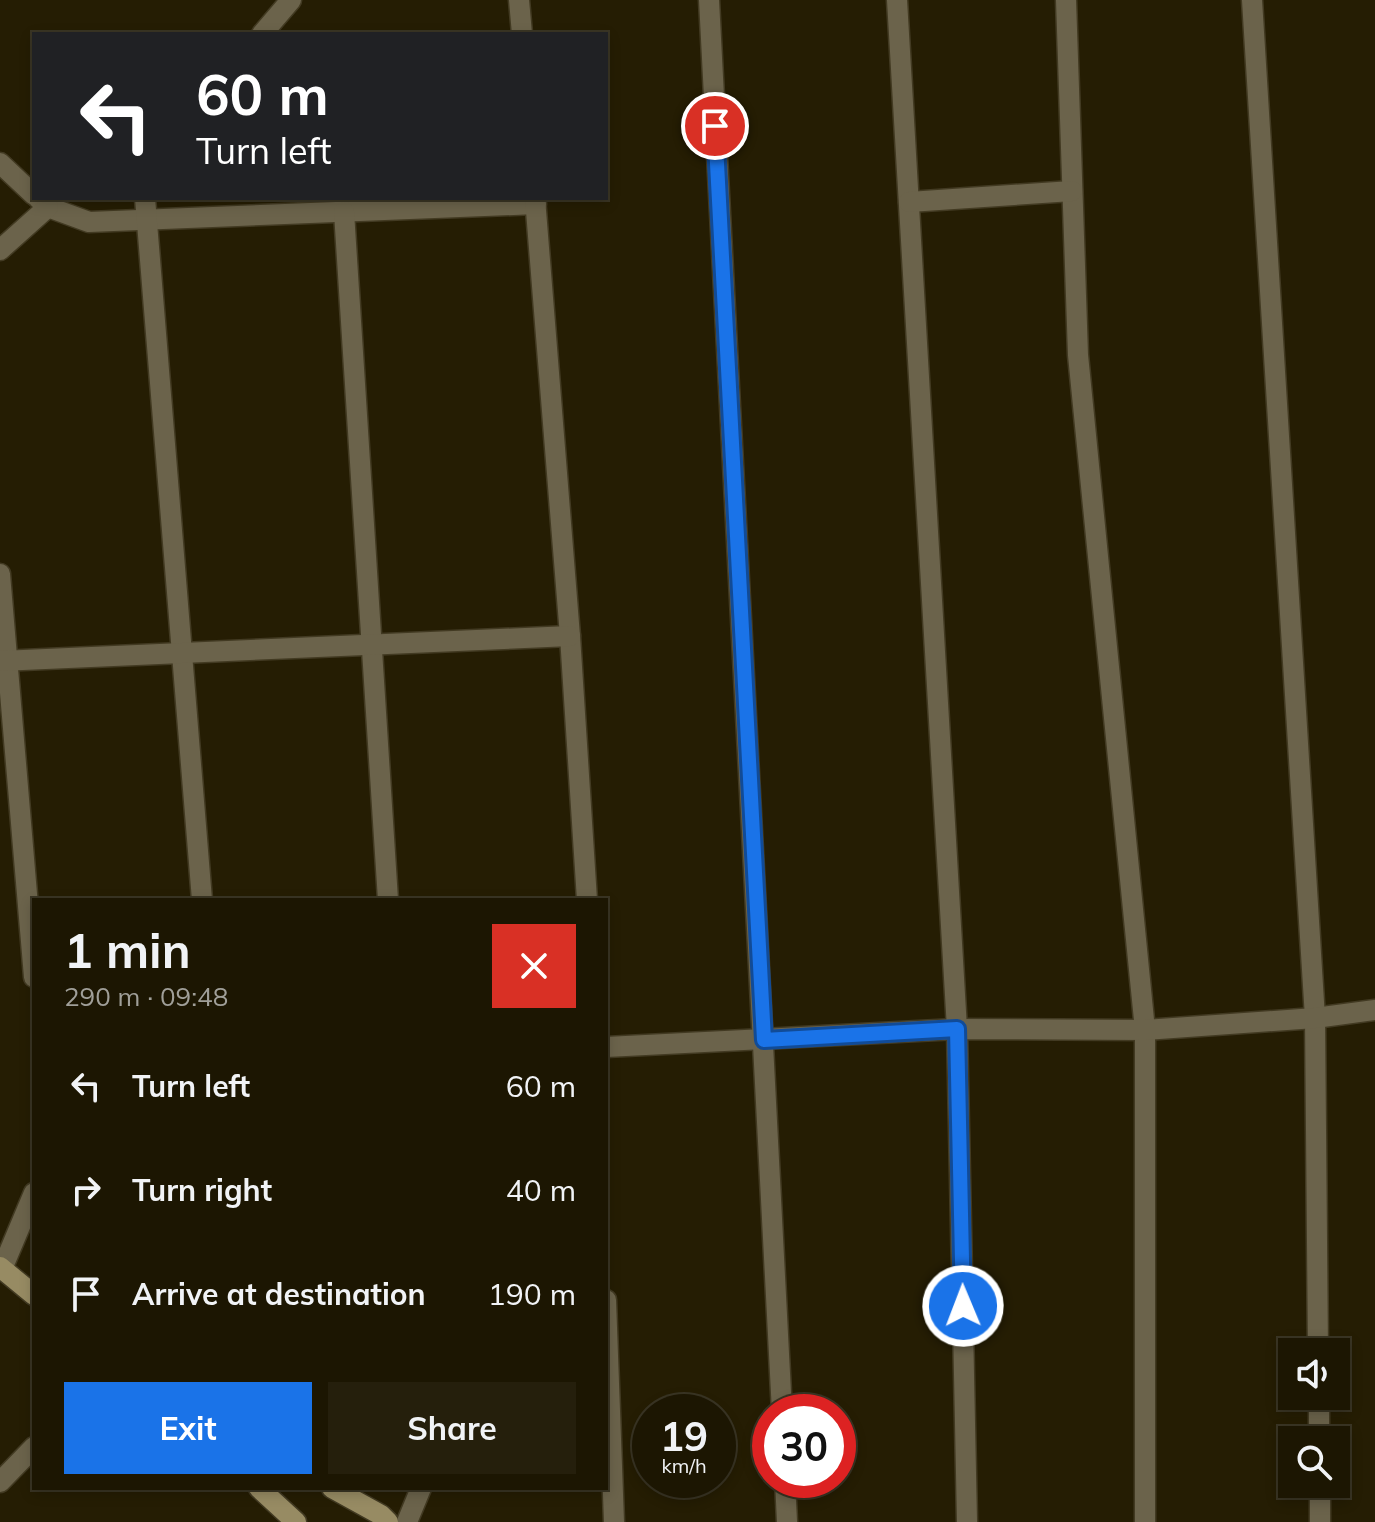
<!DOCTYPE html>
<html lang="en">
<head>
<meta charset="utf-8">
<style>
  body { margin:0; font-family:Mulish,sans-serif; background:#251f0c; color:#f1f3f6; height:100vh; display:flex; flex-direction:column; font-size:30px; white-space:nowrap }
  * { box-sizing:border-box; margin:0 }
  p { font-size:26px; color:#a09f99 }
  .icon { flex:none; width:44px; height:44px; fill:none; stroke:currentColor; stroke-width:2; stroke-linecap:round; stroke-linejoin:round }
  .map { position:relative; flex:1; overflow:hidden }
  .side { position:absolute; left:32px; top:898px; width:576px; height:592px; display:flex; flex-direction:column; background:#1c1602; border-radius:0px; box-shadow:0 4px 12px #0003,0 0 0 2px #3a3524 }
  .side>* { flex:none }
  .guide { position:absolute; left:32px; top:32px; width:576px; height:168px; border-radius:0px; box-shadow:0 4px 12px #0003,0 0 0 2px #3a3524; background:#202124; color:#fff; overflow:hidden }
  .fabs { position:absolute; left:1278px; top:1338px; display:grid; gap:16px }
  .fabs a { display:grid; place-items:center; width:72px; height:72px; border-radius:0px; background:#1c1602; box-shadow:0 4px 12px #0003,0 0 0 2px #3a3524; font-size:40px }
  .speed { position:absolute; left:632px; top:1394px; display:flex; gap:16px; font-size:40px; font-weight:700; text-align:center }
  .speed>* { display:grid; place-content:center; width:104px; height:104px; border-radius:50%; background:#1c1602; box-shadow:0 4px 12px #0003,0 0 0 2px #3a3524; line-height:1 }
  .speed small { font-size:20px; font-weight:400 }
  .speed .limit { border:12px solid #d22; background:#fff; color:#111 }
  .pin { position:absolute; display:grid; place-items:center; width:68px; height:68px; color:#fff; margin:-34px; border:4px solid #fff; border-radius:50%; box-shadow:0 2px 8px #0007 }
  .me { position:absolute; width:88px; margin:-44px; rotate:359deg; stroke-linejoin:round; filter:drop-shadow(0 0 6px #0008) }
  .turn { display:flex; align-items:center; gap:28px; height:168px; padding:0 32px; font-size:36px }
  .turn .icon { width:104px; height:104px; stroke-width:2.5 }
  .turn b { display:block; font-size:56px; line-height:68px }
  .round { display:grid; place-items:center; flex:none; width:84px; height:84px; border-radius:0px; background:#251f0c }
  .headline { display:flex; align-items:center; justify-content:space-between; height:136px; padding:0 32px }
  h1 { font-size:48px; font-weight:700; line-height:60px }
  .cta { display:flex; gap:16px; margin-top:auto; padding:16px 32px }
  .cta a { flex:1; height:92px; border-radius:0px; background:#1a73e8; color:#fff; font-size:32px; font-weight:700; line-height:92px; text-align:center }
  .cta a+a { background:#251f0c; color:#f1f3f6 }
  ul { padding:0; list-style:none }
  li { display:flex; align-items:center; gap:24px; height:104px; padding:0 32px }
  li div { flex:1 }
  li b { display:block; font-size:30px }
  li em { font-style:normal }
  .map>svg:first-child { display:block }
</style>
</head>
<body>
<div class="map">
<svg width="1375" height="1522" viewBox="0 0 1375 1522">
  <rect width="100%" height="100%" fill="#251d03"/>
  <g fill="none" stroke-linecap="round" stroke-linejoin="round">
    <defs>
      <g id="street">
        <polyline points="519,0 522,34"/>
        <polyline points="709,0 782,1412"/>
        <polyline points="897,0 957,1029 967,1522"/>
        <polyline points="1066,0 1078,355 1145,1030 1145,1522"/>
        <polyline points="1252,0 1315,1018 1318,1352"/>
        <polyline points="262,34 291,0"/>
        <polyline points="0,163 34,195"/>
        <polyline points="38,198 48,207 89,222 536,204"/>
        <polyline points="145,198 202,900"/>
        <polyline points="535,198 570,636 587,900"/>
        <polyline points="909,202 1072,191"/>
        <polyline points="344,212 388,900"/>
        <polyline points="0,250 48,207"/>
        <polyline points="0,574 34,977"/>
        <polyline points="0,661 570,636"/>
        <polyline points="606,1047 957,1029 1145,1030 1315,1018 1375,1010"/>
        <polyline points="2,1269 34,1193"/>
        <polyline points="606,1300 614,1522"/>
        <polyline points="1319,1396 1319,1440"/>
        <polyline points="785,1480 787,1522"/>
        <polyline points="0,1482 34,1447"/>
        <polyline points="1320,1484 1320,1522"/>
        <polyline points="407,1522 421,1488"/>
      </g>
      <g id="secondary">
        <polyline points="0,1267 34,1295"/>
        <polyline points="259,1488 296,1522"/>
        <polyline points="332,1488 381,1515 388,1522"/>
      </g>
    </defs>
    <use href="#street" stroke="#423a22" stroke-width="23"/>
    <use href="#secondary" stroke="#423a22" stroke-width="23"/>
    <use href="#street" stroke="#6b634b" stroke-width="20"/>
    <use href="#secondary" stroke="#978b63" stroke-width="20"/>
  </g>
  <g fill="none" stroke-linecap="round" stroke-linejoin="round">
    <defs>
      <polyline id="route" points="715,126 764,1040 957,1029 963,1306"/>
    </defs>
    <use href="#route" stroke="#114b97" stroke-width="20"/>
    <use href="#route" stroke="#1a73e8" stroke-width="14"/>
  </g>
</svg>
<div class="fabs">
<a><svg class="icon" aria-label="sound" viewBox="0 0 24 24"><path d="M4 9h4l5-4v14l-5-4H4zM17 9q2 3 0 6"/></svg></a>
<a><svg class="icon" aria-label="search" viewBox="0 0 24 24"><circle cx="10" cy="10" r="6"/><path d="M15 15l6 6"/></svg></a>
</div>
<div class="speed"><div>19<small>km/h</small></div><div class="limit">30</div></div>
<div class="pin" style="left:715px;top:126px;background:#d93025"><svg class="icon" aria-label="arrive" viewBox="0 0 24 24"><path d="M6 21V4h12l-3 4 3 4H6"/></svg></div>
<svg class="me" style="left:963px;top:1306px" viewBox="-20 -20 40 40"><circle r="17" fill="#1a73e8" stroke="#fff" stroke-width="3"/><path d="M0-11L8 9 0 5-8 9z" fill="#fff"/></svg>
<div class="guide">
<div class="turn"><svg class="icon" aria-label="left" viewBox="0 0 24 24"><path d="M17 20v-9H6M10 6l-5 5 5 5"/></svg><div><b>60 m</b>Turn left</div></div>
</div>
<section class="side">
<div class="headline"><div><h1>1 min</h1><p>290 m · 09:48</p></div><a class="round" style="background:#d93025;color:#fff"><svg class="icon" aria-label="close" viewBox="0 0 24 24"><path d="M6 6l12 12M18 6L6 18"/></svg></a></div>
<ul>
<li><svg class="icon" aria-label="left" viewBox="0 0 24 24"><path d="M17 20v-9H6M10 6l-5 5 5 5"/></svg><div><b>Turn left</b></div><em>60 m</em></li>
<li><svg class="icon" aria-label="right" viewBox="0 0 24 24"><path d="M7 20v-9h11M14 6l5 5-5 5"/></svg><div><b>Turn right</b></div><em>40 m</em></li>
<li><svg class="icon" aria-label="arrive" viewBox="0 0 24 24"><path d="M6 21V4h12l-3 4 3 4H6"/></svg><div><b>Arrive at destination</b></div><em>190 m</em></li>
</ul>
<div class="cta"><a>Exit</a><a>Share</a></div>
</section>
</div>
</body>
</html>
